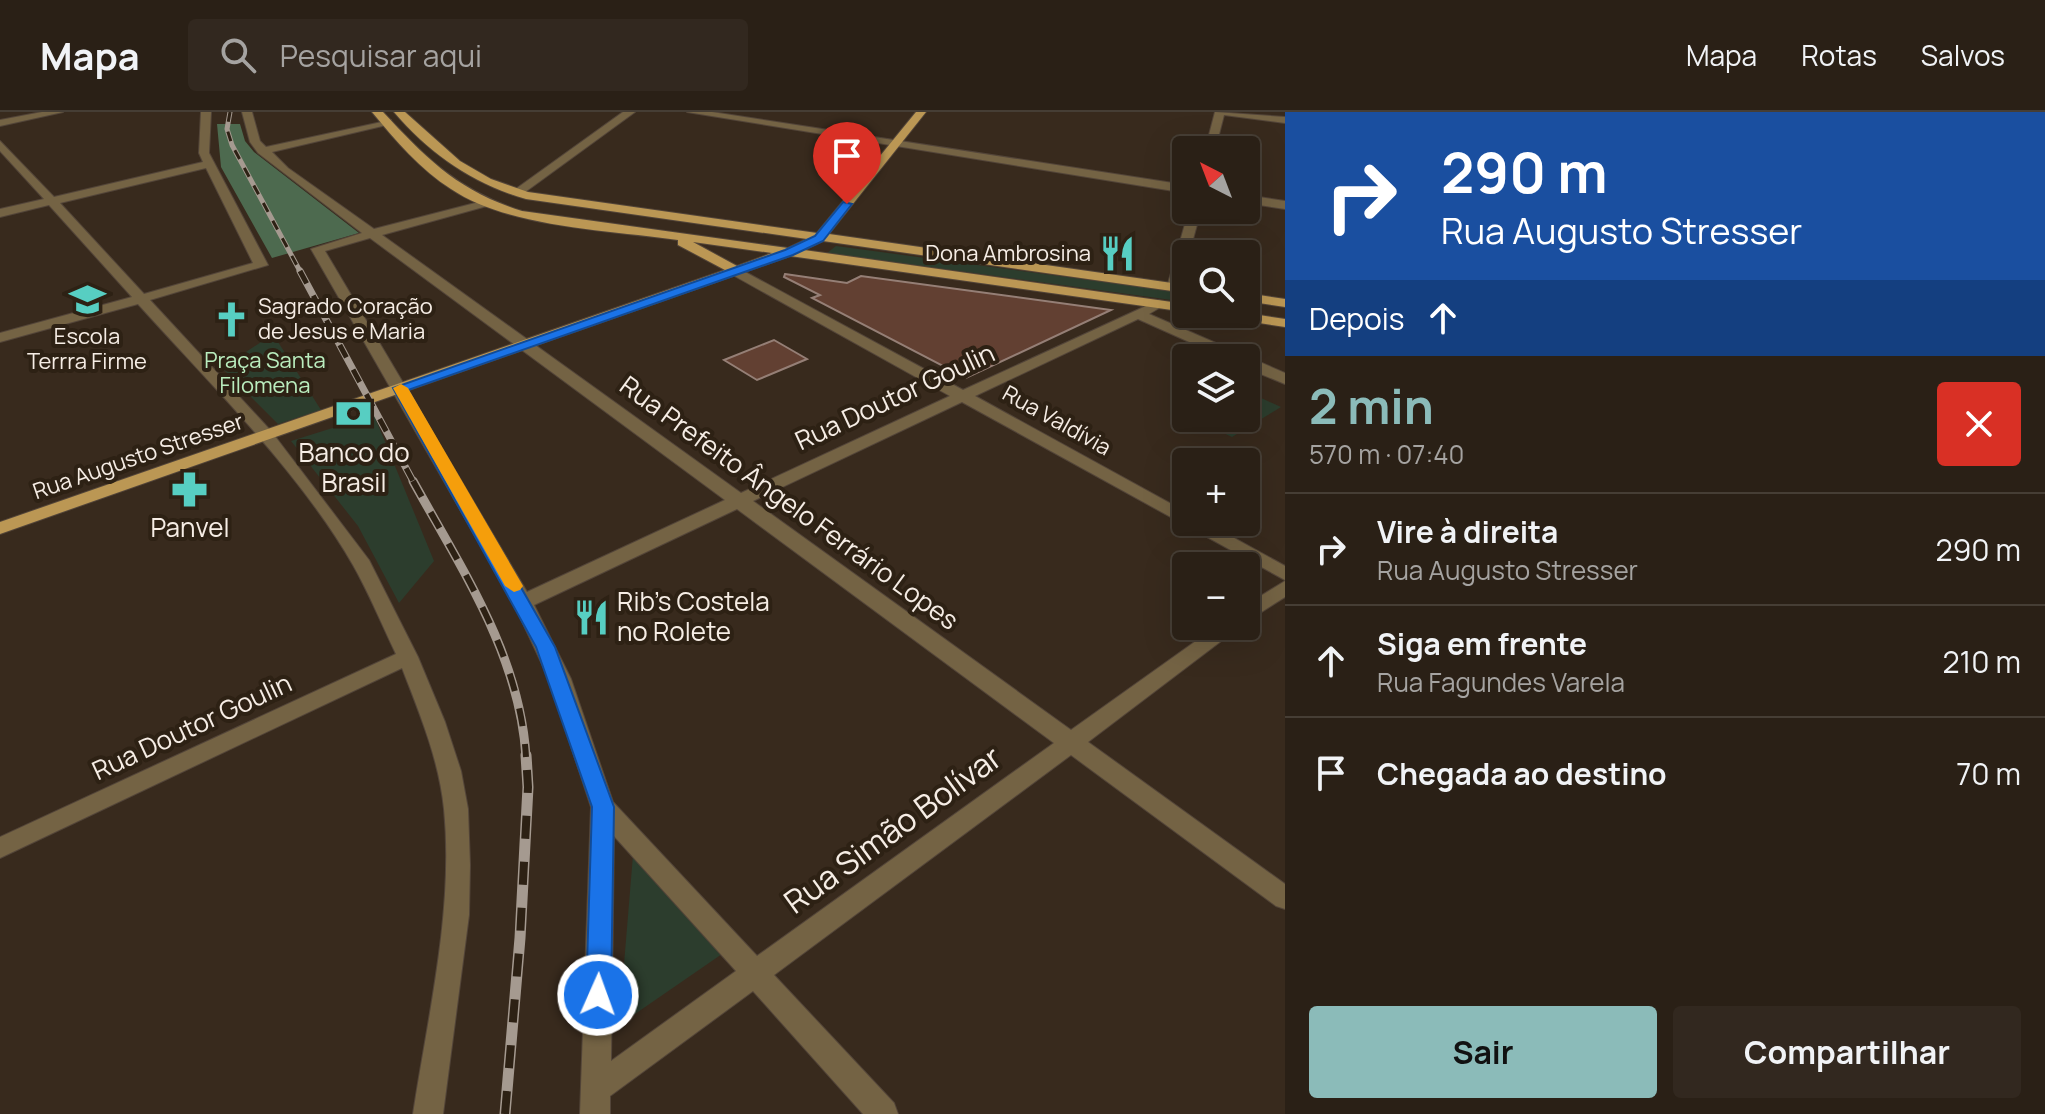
<!DOCTYPE html>
<html lang="pt">
<head>
<meta charset="utf-8">
<style>
  body { margin:0; font-family:Manrope,sans-serif; background:#32281f; color:#f1f3f6; height:100vh; display:flex; flex-direction:column; font-size:30px; white-space:nowrap }
  * { box-sizing:border-box; margin:0 }
  p { font-size:26px; color:#a5a3a1 }
  .icon { flex:none; width:44px; height:44px; fill:none; stroke:currentColor; stroke-width:2; stroke-linecap:round; stroke-linejoin:round }
  .map { position:relative; flex:1; overflow:hidden }
  .panel { display:flex; flex-direction:column; background:#2a2016; width:760px }
  .panel>* { flex:none }
  .guide { background:#1a4fa0; color:#fff; overflow:hidden }
  .needle { width:52px; rotate:318deg }
  .tools { position:absolute; left:1172px; top:24px; display:grid; gap:16px }
  .tools a { display:grid; place-items:center; width:88px; height:88px; border-radius:8px; background:#2a2016; box-shadow:0 8px 32px #0002,0 0 0 2px #463e35; font-size:40px }
  .pin { position:absolute; display:grid; place-items:center; width:68px; height:68px; color:#fff; margin:-82px -34px; border-radius:50% 50% 50% 0; rotate:-45deg; box-shadow:0 0 8px #0007 }
  .pin .icon { rotate:45deg }
  .me { position:absolute; width:88px; margin:-44px; rotate:2deg; stroke-linejoin:round; filter:drop-shadow(0 0 6px #0008) }
  .turn { display:flex; align-items:center; gap:28px; height:168px; padding:0 24px; font-size:36px }
  .turn .icon { width:104px; height:104px; stroke-width:2.5 }
  .turn b { display:block; font-size:56px; line-height:68px }
  .then { display:flex; align-items:center; height:76px; padding:0 24px; background:#0003; gap:16px; font-size:30px }
  .round { display:grid; place-items:center; flex:none; width:84px; height:84px; border-radius:8px; background:#32281f }
  .headline { display:flex; align-items:center; justify-content:space-between; height:136px; padding:0 24px }
  h1 { font-size:48px; font-weight:700; line-height:60px; color:#8bbbb9 }
  .button { display:flex; gap:16px; margin-top:auto; padding:16px 24px }
  .button a { flex:1; height:92px; border-radius:8px; background:#8bbbb9; color:#111; font-size:32px; font-weight:700; line-height:92px; text-align:center }
  .button a+a { background:#32281f; color:#f1f3f6 }
  ul { padding:0; list-style:none }
  li { display:flex; align-items:center; gap:24px; height:112px; padding:0 24px; border-top:2px solid #463e35 }
  li div { flex:1 }
  li b { display:block; font-size:30px }
  li em { font-style:normal }
  header { display:flex; align-items:center; gap:48px; box-sizing:border-box; height:112px; padding:0 40px; background:#2a2016; border-bottom:2px solid #463e35 }
  header strong { font-size:38px }
  nav { display:flex; gap:44px; margin-inline-start:auto; font-size:28px }
  .search { width:560px; height:72px; background:#32281f; display:flex; align-items:center; gap:20px; box-sizing:border-box; padding:0 28px; border-radius:8px; color:#a5a3a1; font-size:30px }
  main { display:flex; flex:1; min-height:0 }
  .map>svg:first-child { display:block }
</style>
</head>
<body>
<header>
<strong>Mapa</strong>
<div class="search"><svg class="icon" aria-label="search" viewBox="0 0 24 24"><circle cx="10" cy="10" r="6"/><path d="M15 15l6 6"/></svg>Pesquisar aqui</div>
<nav><a>Mapa</a><a>Rotas</a><a>Salvos</a></nav>
</header>
<main>
<div class="map">
<svg width="1285" height="1002" viewBox="0 0 1285 1002">
  <rect width="100%" height="100%" fill="#382a1d"/>
  <g fill="#2c3d2d">
    <polygon points="836,134 1186,181 1186,190 827,141"/>
    <polygon points="273,222 321,298 278,312 222,256"/>
    <polygon points="1246,279 1281,295 1232,325 1192,306 1246,306"/>
    <polygon points="374,303 434,449 399,491 358,414 291,329"/>
    <polygon points="633,743 722,842 619,913"/>
  </g>
  <polygon fill="#4d6a4f" points="217,12 240,12 245,29 254,40 359,121 272,146 221,55"/>
  <g fill="#624032" stroke="#957f76" stroke-width="2">
    <polygon points="785,162 847,171 861,164 1111,198 966,266 812,186 820,183 784,165"/>
    <polygon points="774,228 807,247 757,268 724,248"/>
  </g>
  <g fill="none" stroke-linecap="round" stroke-linejoin="round">
    <defs>
      <g id="minor">
        <polygon points="42,0 63,0 0,14 0,8"/>
        <path d="M201 0H211L209 41 268 153 150 188 271 319 369 448 418 545 445 610 461 659 468 697 470 753 469 803 443 1002H413C428 903 454 798 444 697 439 648 420 602 402 556L0 746V725L396 542C382 513 369 481 353 453 299 359 210 272 138 192L0 230V221L132 185 49 93 0 105V97L44 87 0 39V29L54 85 203 50 199 41ZM206 56 253 151 144 182 60 91Z"/>
        <path d="M242 0H252L260 29 266 35 391 8V12L272 40 288 56 374 117 487 88V94L382 123 741 381 950 284 731 162 729 159 736 155 963 278 1159 188 1166 192 1149 202 1285 261V272L1246 256V246H1225L1138 207 975 284 1186 400V410H1205L1285 454V468L962 290 753 389 1071 618 1217 514H1241L1088 630 1285 772V797L1276 794 1071 643 774 863 894 991 898 1002H863L753 879 610 984V1002H580L591 695 549 567 513 490 311 137 362 121 258 41 250 30ZM370 126 725 388 527 480 325 139ZM737 397 1054 631 757 844 613 690 571 567 534 493ZM614 724 736 859 611 949Z"/>
        <polygon points="623,0 635,0 521,83 513,83 513,79"/>
        <polygon points="687,0 712,0 1186,73 1186,81"/>
        <polygon points="1215,0 1285,5 1285,11 1224,3 1215,38 1205,38"/>
        <polygon points="1246,83 1285,89 1285,97 1246,91"/>
        <polygon points="1189,98 1201,98 1189,142 1186,142 1181,175 1174,179 1167,175"/>
        <polygon points="1285,469 1285,485 1246,510 1246,493"/>
      </g>
      <g id="major">
        <path d="M372 0H383C427 47 458 79 522 99L788 136 807 127 526 87C473 72 430 42 394 0H405L460 49 491 67 528 80 817 121 916 0H926L829 122 1186 173V181L823 129 804 138 1186 192V200L790 144 0 422V410L725 158 678 133V128C609 118 509 116 451 77 421 58 395 28 372 0ZM693 130 772 141 737 154Z"/>
        <polygon points="1246,181 1285,187 1285,195 1246,189"/>
        <polygon points="1246,201 1285,207 1285,215 1227,206 1220,202"/>
      </g>
    </defs>
    <use href="#minor" stroke="#534539" stroke-width="2"/>
    <use href="#major" stroke="#534539" stroke-width="2"/>
    <use href="#minor" fill="#746344" fill-rule="evenodd"/>
    <use href="#major" fill="#bb9754" fill-rule="evenodd"/>
    <defs>
      <polyline id="rail-far3" points="230,0 227,17 232,33 301,161"/>
      <polyline id="rail-far2" points="300,159 414,371"/>
      <path id="rail-far1" d="M413 369C461 456 520 543 526 645"/>
      <polyline id="rail" points="505,1002 520,826 528,675 526,643"/>
    </defs>
    <use href="#rail-far3" stroke="#a59a90" stroke-width="5"/>
    <use href="#rail-far2" stroke="#a59a90" stroke-width="7"/>
    <use href="#rail-far1" stroke="#a59a90" stroke-width="9"/>
    <use href="#rail" stroke="#a59a90" stroke-width="11"/>
    <use href="#rail-far3" stroke="#2d2114" stroke-width="3" stroke-dasharray="10" stroke-linecap="butt"/>
    <use href="#rail-far2" stroke="#2d2114" stroke-width="5" stroke-dasharray="14" stroke-linecap="butt"/>
    <use href="#rail-far1" stroke="#2d2114" stroke-width="6" stroke-dasharray="18" stroke-linecap="butt"/>
    <use href="#rail" stroke="#2d2114" stroke-width="8" stroke-dasharray="23" stroke-linecap="butt"/>
  </g>
  <polygon fill="#1a73e8" stroke="#114b97" stroke-width="2" points="843,90 852,92 823,129 793,143 408,278 555,535 614,695 611,883 607,891 598,894 589,891 586,883 592,695 536,535 393,276 785,138 815,124"/>
  <polygon fill="#f59e0b" points="401,272 408,276 523,474 520,478 514,480 505,474 393,276"/>
  <defs>
    <symbol id="restaurant-bare" viewBox="-9 -9 18 18"><path d="M-5-6h1v4h1v-4h1v4h1v-4h1v5L-1.5 .5V6h-2V.5L-5-1ZM5-6V6H3V1.5H1.5Q1.5-4 5-6Z" fill="#57cec2" stroke="#2d2114" stroke-width="2.5" paint-order="stroke"/></symbol>
    <symbol id="school-bare" viewBox="-9 -9 18 18"><path d="M0-5L7-2L0 1L-7-2ZM-4 1L0 2.5L4 1V4Q0 6-4 4Z" fill="#57cec2" stroke="#2d2114" stroke-width="2.5" paint-order="stroke"/></symbol>
    <symbol id="church-bare" viewBox="-9 -9 18 18"><path d="M-1.2-6h2.4v3.5h3.3v2.4h-3.3V6h-2.4V-.1h-3.3v-2.4h3.3Z" fill="#57cec2" stroke="#2d2114" stroke-width="2.5" paint-order="stroke"/></symbol>
    <symbol id="bank-bare" viewBox="-9 -9 18 18"><path d="M-6-4H6V4H-6ZM0-2.3a2.3 2.3 0 1 0 0 4.6a2.3 2.3 0 1 0 0-4.6Z" fill="#57cec2" stroke="#2d2114" stroke-width="2.5" paint-order="stroke"/></symbol>
    <symbol id="pharmacy-bare" viewBox="-9 -9 18 18"><path d="M-2-6h4v4h4v4h-4v4h-4v-4h-4v-4h4Z" fill="#57cec2" stroke="#2d2114" stroke-width="2.5" paint-order="stroke"/></symbol>
  </defs>
  <g fill-rule="evenodd">
    <use href="#restaurant-bare" x="1092" y="116" width="51" height="51"/>
    <use href="#school-bare" x="62" y="162" width="51" height="51"/>
    <use href="#church-bare" x="206" y="182" width="51" height="51"/>
    <use href="#bank-bare" x="328" y="276" width="51" height="51"/>
    <use href="#pharmacy-bare" x="164" y="352" width="51" height="51"/>
    <use href="#restaurant-bare" x="566" y="480" width="51" height="51"/>
  </g>
  <g text-anchor="middle" stroke-width="8" stroke-linejoin="round" paint-order="stroke">
    <g font-size="22" fill="#f6ede5" stroke="#2d2114" text-anchor="end">
      <text x="1091" y="149">Dona Ambrosina</text>
      <text x="258" y="202" text-anchor="start">Sagrado Coração<tspan x="258" dy="25">de Jesus e Maria</tspan></text>
      <text x="87" y="232" text-anchor="middle">Escola<tspan x="87" dy="25">Terrra Firme</tspan></text>
    </g>
    <g font-size="22" fill="#baedbe" stroke="#2d2114">
      <text x="265" y="256">Praça Santa<tspan x="265" dy="25">Filomena</tspan></text>
    </g>
    <g font-size="22" fill="#f6ede5" stroke="#2d2114">
      <text transform="translate(1057 308) rotate(29)" y="8">Rua Valdívia</text>
      <text transform="translate(138 344) rotate(-19)" y="8">Rua Augusto Stresser</text>
    </g>
    <g font-size="26" fill="#f6ede5" stroke="#2d2114">
      <text transform="translate(895 285) rotate(-25)" y="9">Rua Doutor Goulin</text>
      <text transform="translate(789 391) rotate(36)" y="9">Rua Prefeito Ângelo Ferrário Lopes</text>
      <text transform="translate(192 615) rotate(-25)" y="9">Rua Doutor Goulin</text>
    </g>
    <g font-size="26" fill="#f6ede5" stroke="#2d2114">
      <text x="354" y="350">Banco do<tspan x="354" dy="30">Brasil</tspan></text>
      <text x="190" y="425">Panvel</text>
      <text x="617" y="499" text-anchor="start">Rib's Costela<tspan x="617" dy="30">no Rolete</tspan></text>
    </g>
    <g font-size="32" fill="#f6ede5" stroke="#2d2114">
      <text transform="translate(893 718) rotate(-36)" y="11">Rua Simão Bolívar</text>
    </g>
  </g>
</svg>
<div class="tools">
<a><svg class="needle" viewBox="-14 -14 28 28"><path d="M0-13l5 13h-10z" fill="#e53935"/><path d="M0 13l5-13h-10z" fill="#a5a3a1"/></svg></a>
<a><svg class="icon" aria-label="search" viewBox="0 0 24 24"><circle cx="10" cy="10" r="6"/><path d="M15 15l6 6"/></svg></a>
<a><svg class="icon" aria-label="layers" viewBox="0 0 24 24"><path d="M12 4l9 5-9 5-9-5zM3 14l9 5 9-5"/></svg></a>
<a>+</a>
<a>−</a>
</div>
<div class="pin" style="left:847px;top:92px;background:#d93025"><svg class="icon" aria-label="arrive" viewBox="0 0 24 24"><path d="M6 21V4h12l-3 4 3 4H6"/></svg></div>
<svg class="me" style="left:598px;top:883px" viewBox="-20 -20 40 40"><circle r="17" fill="#1a73e8" stroke="#fff" stroke-width="3"/><path d="M0-11L8 9 0 5-8 9z" fill="#fff"/></svg>
</div>
<section class="panel">
<div class="guide">
<div class="turn"><svg class="icon" aria-label="right" viewBox="0 0 24 24"><path d="M7 20v-9h11M14 6l5 5-5 5"/></svg><div><b>290 m</b>Rua Augusto Stresser</div></div>
<div class="then">Depois<svg class="icon" aria-label="ahead" viewBox="0 0 24 24"><path d="M12 20V5M6 11l6-6 6 6"/></svg></div>
</div>
<div class="headline"><div><h1>2 min</h1><p>570 m · 07:40</p></div><a class="round" style="background:#d93025;color:#fff"><svg class="icon" aria-label="close" viewBox="0 0 24 24"><path d="M6 6l12 12M18 6L6 18"/></svg></a></div>
<ul>
<li><svg class="icon" aria-label="right" viewBox="0 0 24 24"><path d="M7 20v-9h11M14 6l5 5-5 5"/></svg><div><b>Vire à direita</b><p>Rua Augusto Stresser</p></div><em>290 m</em></li>
<li><svg class="icon" aria-label="ahead" viewBox="0 0 24 24"><path d="M12 20V5M6 11l6-6 6 6"/></svg><div><b>Siga em frente</b><p>Rua Fagundes Varela</p></div><em>210 m</em></li>
<li><svg class="icon" aria-label="arrive" viewBox="0 0 24 24"><path d="M6 21V4h12l-3 4 3 4H6"/></svg><div><b>Chegada ao destino</b></div><em>70 m</em></li>
</ul>
<div class="button"><a>Sair</a><a>Compartilhar</a></div>
</section>
</main>
</body>
</html>
